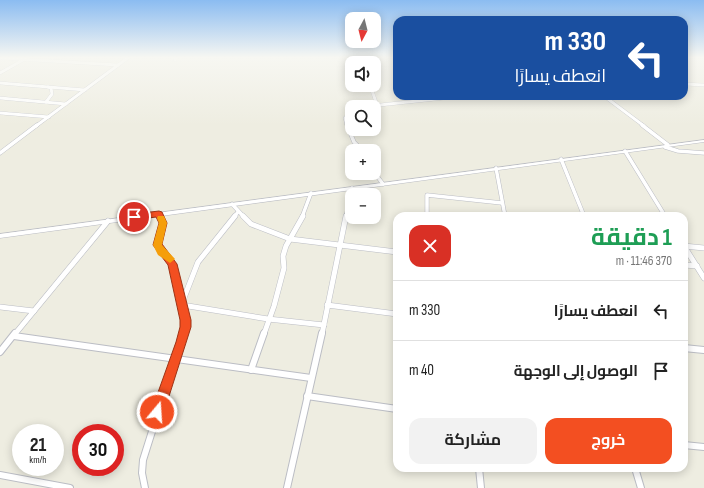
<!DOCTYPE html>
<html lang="ar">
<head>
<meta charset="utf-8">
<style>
  body { margin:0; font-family:"Sofia Sans Condensed",Cairo,sans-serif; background:#f2f2f2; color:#222; direction:rtl; height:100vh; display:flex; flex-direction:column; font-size:15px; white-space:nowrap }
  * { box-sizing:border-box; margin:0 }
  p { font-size:13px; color:#767676 }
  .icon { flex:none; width:22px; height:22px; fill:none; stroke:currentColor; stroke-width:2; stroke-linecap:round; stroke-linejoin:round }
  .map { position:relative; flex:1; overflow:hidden; direction:ltr }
  .details { position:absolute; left:393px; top:212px; width:295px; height:260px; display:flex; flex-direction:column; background:#fff; border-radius:12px; box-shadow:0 2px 10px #0003; direction:rtl }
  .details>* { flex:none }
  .hud { position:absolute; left:393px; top:16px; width:295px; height:84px; border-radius:12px; box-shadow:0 2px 10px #0003; direction:rtl; background:#1a4fa0; color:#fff; overflow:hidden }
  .needle { width:26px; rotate:187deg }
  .fabs { position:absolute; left:345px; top:12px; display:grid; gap:8px }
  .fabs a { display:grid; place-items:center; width:36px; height:36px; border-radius:8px; background:#fff; box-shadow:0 2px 10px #0003; font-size:20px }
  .speed { position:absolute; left:12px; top:424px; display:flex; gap:8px; font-size:20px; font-weight:700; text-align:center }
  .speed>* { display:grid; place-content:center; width:52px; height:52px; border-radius:50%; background:#fff; box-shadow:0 2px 10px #0003; line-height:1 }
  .speed small { font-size:10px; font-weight:400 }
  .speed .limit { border:6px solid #d22; background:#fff; color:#111 }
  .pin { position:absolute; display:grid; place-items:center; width:34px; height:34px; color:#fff; margin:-17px; border:2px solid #fff; border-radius:50%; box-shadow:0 1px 4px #0007 }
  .me { position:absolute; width:44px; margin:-22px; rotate:18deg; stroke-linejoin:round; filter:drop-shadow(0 0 3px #0008) }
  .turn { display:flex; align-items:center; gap:14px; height:84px; padding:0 16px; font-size:18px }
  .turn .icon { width:52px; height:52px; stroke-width:2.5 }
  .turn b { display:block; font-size:28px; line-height:34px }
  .round { display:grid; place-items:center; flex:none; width:42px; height:42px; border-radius:12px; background:#f2f2f2 }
  .head { display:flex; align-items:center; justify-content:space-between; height:68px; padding:0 16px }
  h1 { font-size:24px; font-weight:700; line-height:30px; color:#1e9e55 }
  .primary-button { display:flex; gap:8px; margin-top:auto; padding:8px 16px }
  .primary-button a { flex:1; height:46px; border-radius:12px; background:#f34f21; color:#fff; font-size:16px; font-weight:700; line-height:46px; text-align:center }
  .primary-button a+a { background:#f2f2f2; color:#222 }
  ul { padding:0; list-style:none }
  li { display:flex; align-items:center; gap:12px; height:60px; padding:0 16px; border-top:1px solid #e0e0e0 }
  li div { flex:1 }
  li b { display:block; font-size:15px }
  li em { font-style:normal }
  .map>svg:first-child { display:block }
</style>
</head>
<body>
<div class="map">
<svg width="704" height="488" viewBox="0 0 704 488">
  <rect width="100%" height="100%" fill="#eeede1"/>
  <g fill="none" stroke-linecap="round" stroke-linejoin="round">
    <defs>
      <g id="minor-far3">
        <polyline points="357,57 361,63"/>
        <polyline points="0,58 118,65"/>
        <polyline points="175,60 176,57"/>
        <polyline points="0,73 23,60"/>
        <polyline points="0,83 85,90"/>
        <polyline points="684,84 704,85"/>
        <polyline points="370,85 377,105"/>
        <polyline points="604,96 644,126"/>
        <polyline points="0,98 66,104"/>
        <polyline points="46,102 52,94 51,88 48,87"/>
        <polyline points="361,107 464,96"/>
        <polyline points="0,113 49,117"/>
        <polyline points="36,126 129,57"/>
        <polyline points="347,126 345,118 352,111"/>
      </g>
      <g id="minor-far2">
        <polyline points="347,125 354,142 363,151"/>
        <polyline points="642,125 668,145"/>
        <polyline points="665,147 678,151 704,153"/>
        <polyline points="625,151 665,216"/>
        <polyline points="0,153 37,125"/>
        <polyline points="561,159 584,216"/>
        <polyline points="496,168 505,216"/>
        <polyline points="374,172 383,184"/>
        <polyline points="232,204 244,217"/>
        <polyline points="159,214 160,217"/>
        <polyline points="427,216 427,195 502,203"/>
        <polyline points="234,217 238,212"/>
        <polyline points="302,217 311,193"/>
        <polyline points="346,217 352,188"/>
      </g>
      <g id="minor-far1">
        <polyline points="160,216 163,223 158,245 172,264 185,320 183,334"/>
        <polyline points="243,216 251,224 290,239 397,252"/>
        <polyline points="684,246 704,278"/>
        <polyline points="684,246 704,248"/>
        <polyline points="684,265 697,266"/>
        <polyline points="182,303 198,262 235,216"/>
        <polyline points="182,305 268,319 324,325"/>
        <polyline points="327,305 397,314"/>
        <polyline points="0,307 34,311"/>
        <polyline points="15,334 108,221"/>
        <polyline points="264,334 274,306 284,268 283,256 286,246 303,216"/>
        <polyline points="322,334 346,216"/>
      </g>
      <g id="minor">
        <polyline points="14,336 311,378"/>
        <polyline points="684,348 704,350"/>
        <polyline points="0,352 15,333"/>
        <polyline points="251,370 264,333"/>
        <polyline points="307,396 397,409"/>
        <polyline points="684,445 704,447"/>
        <polyline points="479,468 481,488"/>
        <polyline points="635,468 641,488"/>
        <polyline points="0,475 70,488"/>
        <polyline points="145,488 142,473 143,460 183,333"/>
        <polyline points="287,488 322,333"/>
      </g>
      <polygon id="tertiary" points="704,140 704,142 0,238 0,234"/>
    </defs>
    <use href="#minor-far3" stroke="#bbbdc4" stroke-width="3.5"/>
    <use href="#minor-far2" stroke="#bbbdc4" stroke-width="4.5"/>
    <use href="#minor-far1" stroke="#bbbdc4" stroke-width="6"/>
    <use href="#minor" stroke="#bbbdc4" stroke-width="8"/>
    <use href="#tertiary" stroke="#bbbdc4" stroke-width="1"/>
    <use href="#minor-far3" stroke="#fff" stroke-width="3"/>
    <use href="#minor-far2" stroke="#fff" stroke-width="3.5"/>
    <use href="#minor-far1" stroke="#fff" stroke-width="5"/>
    <use href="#minor" stroke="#fff" stroke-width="6"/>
    <use href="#tertiary" fill="#fff" fill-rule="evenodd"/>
  </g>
  <linearGradient id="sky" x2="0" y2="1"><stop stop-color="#8bbcf1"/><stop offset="0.46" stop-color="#f7f7f2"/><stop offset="1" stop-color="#f7f7f2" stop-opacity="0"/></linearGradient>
  <rect width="704" height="125" fill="url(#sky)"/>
  <polygon fill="#f34f21" stroke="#9e3315" points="159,211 162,212 167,223 162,244 177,264 191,320 191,327 164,412 162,416 157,418 153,416 151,412 176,342 180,327 180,320 168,265 153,245 159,223 156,217 134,220 129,217 134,214"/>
  <polygon fill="#f59e0b" points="158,216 164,216 167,223 162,245 175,259 170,263 158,255 153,245 159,223 157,218"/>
</svg>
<div class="fabs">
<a><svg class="needle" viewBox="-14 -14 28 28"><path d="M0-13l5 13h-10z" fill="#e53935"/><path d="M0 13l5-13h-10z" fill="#767676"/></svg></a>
<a><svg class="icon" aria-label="sound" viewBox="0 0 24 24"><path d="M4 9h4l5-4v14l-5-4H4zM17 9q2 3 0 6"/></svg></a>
<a><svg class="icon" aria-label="search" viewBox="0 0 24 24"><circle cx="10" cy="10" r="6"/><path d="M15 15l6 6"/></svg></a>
<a>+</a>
<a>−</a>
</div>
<div class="speed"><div>21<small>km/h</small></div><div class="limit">30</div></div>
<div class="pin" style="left:134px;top:217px;background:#d93025"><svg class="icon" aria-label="arrive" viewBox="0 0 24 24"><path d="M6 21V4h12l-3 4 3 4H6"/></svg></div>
<svg class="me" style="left:157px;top:412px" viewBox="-20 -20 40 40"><circle r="17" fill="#f34f21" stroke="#fff" stroke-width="3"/><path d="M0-11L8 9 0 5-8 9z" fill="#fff"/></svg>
<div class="hud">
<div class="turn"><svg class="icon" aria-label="left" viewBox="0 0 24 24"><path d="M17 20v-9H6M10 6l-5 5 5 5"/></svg><div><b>330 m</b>انعطف يسارًا</div></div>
</div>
<section class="details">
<div class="head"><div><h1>1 دقيقة</h1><p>370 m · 11:46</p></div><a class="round" style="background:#d93025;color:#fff"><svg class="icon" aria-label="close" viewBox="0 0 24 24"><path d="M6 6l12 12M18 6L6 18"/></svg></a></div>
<ul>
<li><svg class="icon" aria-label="left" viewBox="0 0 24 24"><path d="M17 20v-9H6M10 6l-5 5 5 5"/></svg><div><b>انعطف يسارًا</b></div><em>330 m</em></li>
<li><svg class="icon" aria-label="arrive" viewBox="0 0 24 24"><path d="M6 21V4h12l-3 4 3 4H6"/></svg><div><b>الوصول إلى الوجهة</b></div><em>40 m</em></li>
</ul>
<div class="primary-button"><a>خروج</a><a>مشاركة</a></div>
</section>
</div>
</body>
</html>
